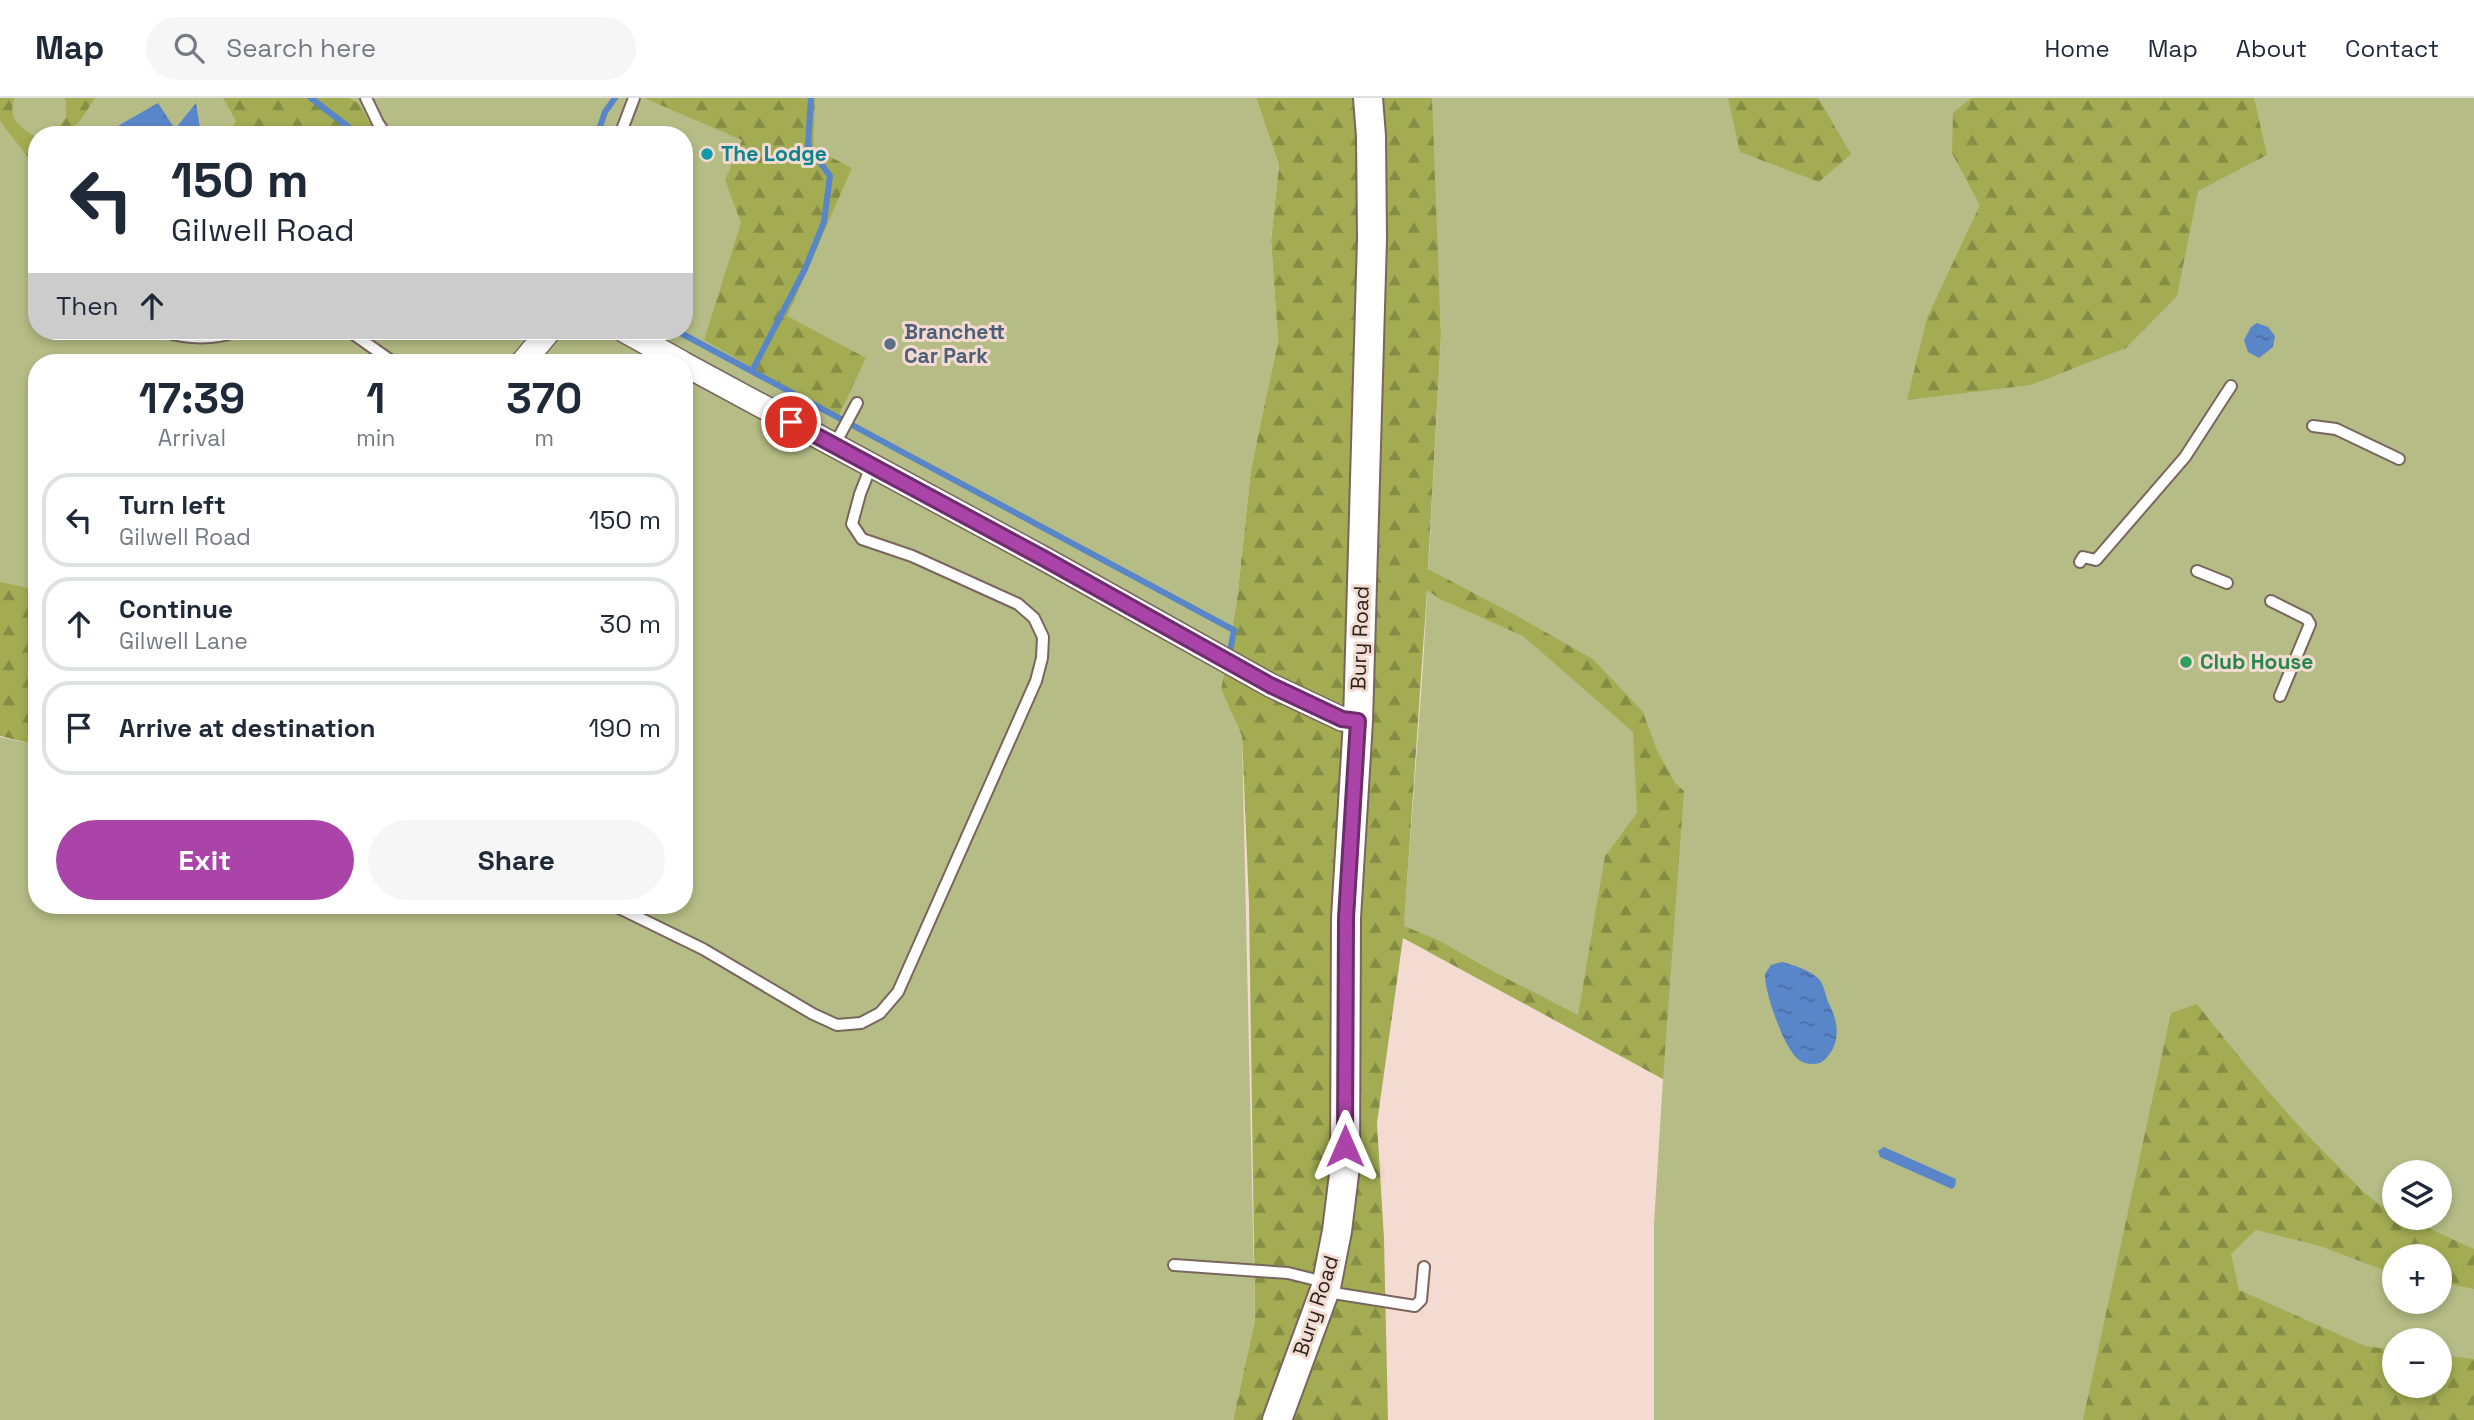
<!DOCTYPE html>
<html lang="en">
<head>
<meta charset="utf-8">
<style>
  body { margin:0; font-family:"Space Grotesk",sans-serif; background:#f6f6f7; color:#1f2937; height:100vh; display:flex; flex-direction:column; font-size:26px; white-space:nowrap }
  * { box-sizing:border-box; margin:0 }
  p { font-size:23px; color:#747a83 }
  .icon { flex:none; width:38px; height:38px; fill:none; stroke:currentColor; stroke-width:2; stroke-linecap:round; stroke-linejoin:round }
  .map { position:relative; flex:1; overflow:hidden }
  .details { position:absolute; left:28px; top:256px; width:665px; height:560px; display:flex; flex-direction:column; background:#fff; border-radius:28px; box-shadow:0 4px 10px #0003 }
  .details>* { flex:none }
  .hud { position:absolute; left:28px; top:28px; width:665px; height:214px; border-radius:28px; box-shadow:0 4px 10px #0003; background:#fff; color:#1f2937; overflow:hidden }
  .fabs { position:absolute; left:2382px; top:1062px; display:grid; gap:14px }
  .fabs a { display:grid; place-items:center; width:70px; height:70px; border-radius:50%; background:#fff; box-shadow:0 4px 10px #0003; font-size:35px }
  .pin { position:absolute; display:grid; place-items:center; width:60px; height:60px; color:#fff; margin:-30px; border:4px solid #fff; border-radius:50%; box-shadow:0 2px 7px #0007 }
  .me { position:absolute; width:77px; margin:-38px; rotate:0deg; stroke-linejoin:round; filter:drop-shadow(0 0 5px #0008) }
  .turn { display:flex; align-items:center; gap:24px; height:147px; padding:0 28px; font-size:32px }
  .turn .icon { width:91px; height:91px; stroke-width:2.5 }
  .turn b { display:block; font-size:49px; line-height:60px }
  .then { display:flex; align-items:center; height:66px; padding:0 28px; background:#0003; gap:14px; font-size:26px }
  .eta { display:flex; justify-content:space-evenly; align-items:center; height:119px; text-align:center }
  .eta b { font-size:42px; font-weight:700; line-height:49px }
  .primary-button { display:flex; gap:14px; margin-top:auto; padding:14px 28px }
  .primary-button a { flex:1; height:80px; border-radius:42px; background:#aa44a8; color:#fff; font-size:28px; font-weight:700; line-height:80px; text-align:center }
  .primary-button a+a { background:#f6f6f7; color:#1f2937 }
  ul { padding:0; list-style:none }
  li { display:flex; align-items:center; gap:21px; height:94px; margin:0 14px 10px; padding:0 14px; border:4px solid #e0e1e3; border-radius:28px }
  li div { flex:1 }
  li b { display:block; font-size:26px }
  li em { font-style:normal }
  header { display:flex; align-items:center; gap:42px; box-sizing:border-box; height:98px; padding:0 35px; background:#fff; border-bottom:2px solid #e0e1e3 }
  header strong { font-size:33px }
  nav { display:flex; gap:38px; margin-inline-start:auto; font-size:24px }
  .search { width:490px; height:63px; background:#f6f6f7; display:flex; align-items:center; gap:18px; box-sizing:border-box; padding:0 24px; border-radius:38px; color:#747a83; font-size:26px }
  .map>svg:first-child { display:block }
</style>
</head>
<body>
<header>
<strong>Map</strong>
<div class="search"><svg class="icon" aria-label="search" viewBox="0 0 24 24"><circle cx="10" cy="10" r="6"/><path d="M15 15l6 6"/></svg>Search here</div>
<nav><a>Home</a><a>Map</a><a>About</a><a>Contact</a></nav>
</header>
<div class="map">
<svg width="2474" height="1322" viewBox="0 0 2474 1322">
  <defs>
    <pattern id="forest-firs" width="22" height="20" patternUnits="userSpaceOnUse" patternTransform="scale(1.75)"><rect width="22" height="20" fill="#a3ac53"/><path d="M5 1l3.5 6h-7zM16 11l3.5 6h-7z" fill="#858c44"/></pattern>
    <pattern id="water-ripples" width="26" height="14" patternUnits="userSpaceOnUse" patternTransform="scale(1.75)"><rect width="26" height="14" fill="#5985c9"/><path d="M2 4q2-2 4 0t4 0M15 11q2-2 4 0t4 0" fill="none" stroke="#4a6ca3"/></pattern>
  </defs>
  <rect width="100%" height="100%" fill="#f3dbd1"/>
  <g fill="#b5bc85" fill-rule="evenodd">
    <path d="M0 0H1256L1279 67 1271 142 1278 243 1251 371 1237 502 1221 590 1242 638 1255 1222 1233 1322H0V639L37 647V807H684V264H37V531L0 526ZM37 37H684V233H37Z"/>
    <path d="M1430 0H2474V1322H1654V1126L1663 981 1403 839 1423 569 1441 237ZM2394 1074H2440V1120H2394ZM2394 1158H2440V1204H2394ZM2394 1242H2440V1288H2394Z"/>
  </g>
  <g fill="url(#forest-firs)" fill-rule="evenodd">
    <path d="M0 0H15C6 18 21 32 37 39V63L33 66 0 23Z"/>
    <polygon points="63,0 95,0 80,23 65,37 51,37 66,20 66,2"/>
    <polygon points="223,0 349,0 359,6 377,37 229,37 236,23"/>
    <polygon points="644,0 815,0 813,50 852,70 787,218 866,260 838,319 704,242 741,125 725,82 742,42"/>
    <path d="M1256 0H1432L1441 237 1428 471 1517 518 1593 561 1643 614 1656 650 1675 685 1684 693 1663 981 1403 840 1377 1025 1384 1141 1388 1322H1233L1255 1222 1249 806 1242 638 1221 591 1237 502 1251 371 1278 243 1271 142 1279 67ZM1427 492 1440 501 1523 538 1633 634 1637 715 1605 758 1578 917 1496 875 1440 843 1404 828Z"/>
    <polygon points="1728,0 1818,0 1851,56 1819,84 1740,54"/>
    <polygon points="1971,0 2254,0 2267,57 2198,93 2177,198 2126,250 2031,287 1907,302 1927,220 1980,107 1952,55 1953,15"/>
    <polygon points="0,484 37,492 37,647 0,638"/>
    <path d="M2197 906C2241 962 2286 1017 2337 1067 2355 1085 2371 1104 2394 1115V1120H2406L2474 1151V1191L2440 1184V1158H2394V1176L2320 1148 2256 1132 2231 1156 2239 1192 2365 1248 2394 1252V1288H2440V1257L2474 1261V1322H2083L2171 915Z"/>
  </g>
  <g fill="url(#water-ripples)">
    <polygon points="158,5 175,31 196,5 201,37 102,37"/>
    <polygon points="2257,225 2268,229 2275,238 2273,249 2259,260 2248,254 2244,242 2251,229"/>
    <path d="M1782 864C1794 867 1809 872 1818 880 1825 887 1825 898 1829 906 1840 926 1841 951 1820 965 1812 967 1805 966 1799 962 1784 951 1764 893 1765 876L1771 867Z"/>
    <polygon points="1884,1049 1956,1081 1955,1088 1952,1091 1880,1059 1878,1053"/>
  </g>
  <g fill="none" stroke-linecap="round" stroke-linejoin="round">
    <g stroke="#5985c9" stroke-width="6">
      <polyline points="311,0 359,37"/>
      <polyline points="597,37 605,14 615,0"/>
      <polyline points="677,233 1230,530 1234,532 1229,559"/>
      <polyline points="752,273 805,171 824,124 830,78 808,48 811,0"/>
    </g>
    <defs>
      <g id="service">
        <polyline points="366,0 378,25 386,37"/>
        <polyline points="620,37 634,0"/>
        <path d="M162 233C187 241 213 242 238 233"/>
        <polyline points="349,233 393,264"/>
        <polyline points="2313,328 2336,331 2399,361"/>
        <polyline points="834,348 857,305"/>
        <polyline points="2080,464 2083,459 2096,462 2185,359 2231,288"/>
        <polyline points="2197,473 2227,485"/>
        <polyline points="2271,503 2307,521 2310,526 2280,598"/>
        <polyline points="617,809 703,851 813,916 837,927 861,925 880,915 898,894 1036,583 1042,560 1043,539 1034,520 1018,506 912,458 862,441 852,426 860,396 871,368"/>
        <polyline points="1174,1167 1288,1175 1324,1184"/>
        <polyline points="1327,1194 1415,1208 1421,1202 1424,1169"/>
      </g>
      <g id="minor">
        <polyline points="625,233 681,264"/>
        <polyline points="523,264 549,233"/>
        <polyline points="684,266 1043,460 1270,587 1342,621 1358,623"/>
      </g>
      <polyline id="tertiary" points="1277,1322 1326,1189 1337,1133 1345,1068 1346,820 1358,623 1372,141 1371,38 1368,0"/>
    </defs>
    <use href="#service" stroke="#7a655c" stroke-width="14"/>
    <use href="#minor" stroke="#7a655c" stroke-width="26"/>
    <use href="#tertiary" stroke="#7a655c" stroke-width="32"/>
    <use href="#service" stroke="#fff" stroke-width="10"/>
    <use href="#minor" stroke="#fff" stroke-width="23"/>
    <use href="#tertiary" stroke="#fff" stroke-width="28"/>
  </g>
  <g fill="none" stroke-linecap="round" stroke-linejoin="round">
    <defs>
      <polyline id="route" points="791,324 1043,460 1270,587 1342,621 1358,623 1346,820 1345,1048"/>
    </defs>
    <use href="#route" stroke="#6e2c6d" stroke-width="18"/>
    <use href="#route" stroke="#aa44a8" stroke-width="12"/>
  </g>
  <circle fill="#0f9aa8" stroke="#f3dbd1" stroke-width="2.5" cx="707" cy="56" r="7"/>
  <circle fill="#5c6f8a" stroke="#f3dbd1" stroke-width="2.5" cx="890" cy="246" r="7"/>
  <circle fill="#2e9e5b" stroke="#f3dbd1" stroke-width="2.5" cx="2186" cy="564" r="7"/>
  <g text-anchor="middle" stroke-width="6" stroke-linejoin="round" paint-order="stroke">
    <g font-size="21" font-weight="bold" fill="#0d838f" stroke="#f3dbd1" text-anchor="start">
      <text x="721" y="63">The Lodge</text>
    </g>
    <g font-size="21" font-weight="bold" fill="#4e5e75" stroke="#f3dbd1" text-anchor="start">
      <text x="904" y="241">Branchett<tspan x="904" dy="24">Car Park</tspan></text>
    </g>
    <g font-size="21" fill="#2c231f" stroke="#f3dbd1">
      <text transform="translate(1360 540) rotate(-88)" y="7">Bury Road</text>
      <text transform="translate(1316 1208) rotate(-72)" y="7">Bury Road</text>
    </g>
    <g font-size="21" font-weight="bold" fill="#27864d" stroke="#f3dbd1" text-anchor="start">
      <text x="2200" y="571">Club House</text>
    </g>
  </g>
</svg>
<div class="fabs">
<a><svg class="icon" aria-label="layers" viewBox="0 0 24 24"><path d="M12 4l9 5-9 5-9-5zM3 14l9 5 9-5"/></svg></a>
<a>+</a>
<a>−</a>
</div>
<div class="pin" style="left:791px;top:324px;background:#d93025"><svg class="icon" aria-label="arrive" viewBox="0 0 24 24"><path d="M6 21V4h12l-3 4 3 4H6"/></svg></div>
<svg class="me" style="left:1345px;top:1048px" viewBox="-20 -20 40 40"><path d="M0-17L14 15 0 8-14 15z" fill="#aa44a8" stroke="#fff" stroke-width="4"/></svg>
<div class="hud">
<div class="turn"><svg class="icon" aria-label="left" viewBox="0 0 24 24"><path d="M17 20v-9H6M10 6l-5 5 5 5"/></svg><div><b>150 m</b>Gilwell Road</div></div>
<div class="then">Then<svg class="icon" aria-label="ahead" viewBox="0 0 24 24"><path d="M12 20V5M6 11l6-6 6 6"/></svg></div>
</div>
<section class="details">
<div class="eta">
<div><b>17:39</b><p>Arrival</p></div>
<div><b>1</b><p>min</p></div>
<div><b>370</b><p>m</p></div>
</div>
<ul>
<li><svg class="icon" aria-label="left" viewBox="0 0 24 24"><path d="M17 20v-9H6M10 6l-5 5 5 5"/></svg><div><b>Turn left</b><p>Gilwell Road</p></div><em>150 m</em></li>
<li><svg class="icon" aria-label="ahead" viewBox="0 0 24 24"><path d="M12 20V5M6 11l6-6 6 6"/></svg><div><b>Continue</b><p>Gilwell Lane</p></div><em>30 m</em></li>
<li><svg class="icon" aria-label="arrive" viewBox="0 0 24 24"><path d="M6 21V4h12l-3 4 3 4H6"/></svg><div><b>Arrive at destination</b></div><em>190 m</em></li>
</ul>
<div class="primary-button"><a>Exit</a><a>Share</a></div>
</section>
</div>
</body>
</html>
